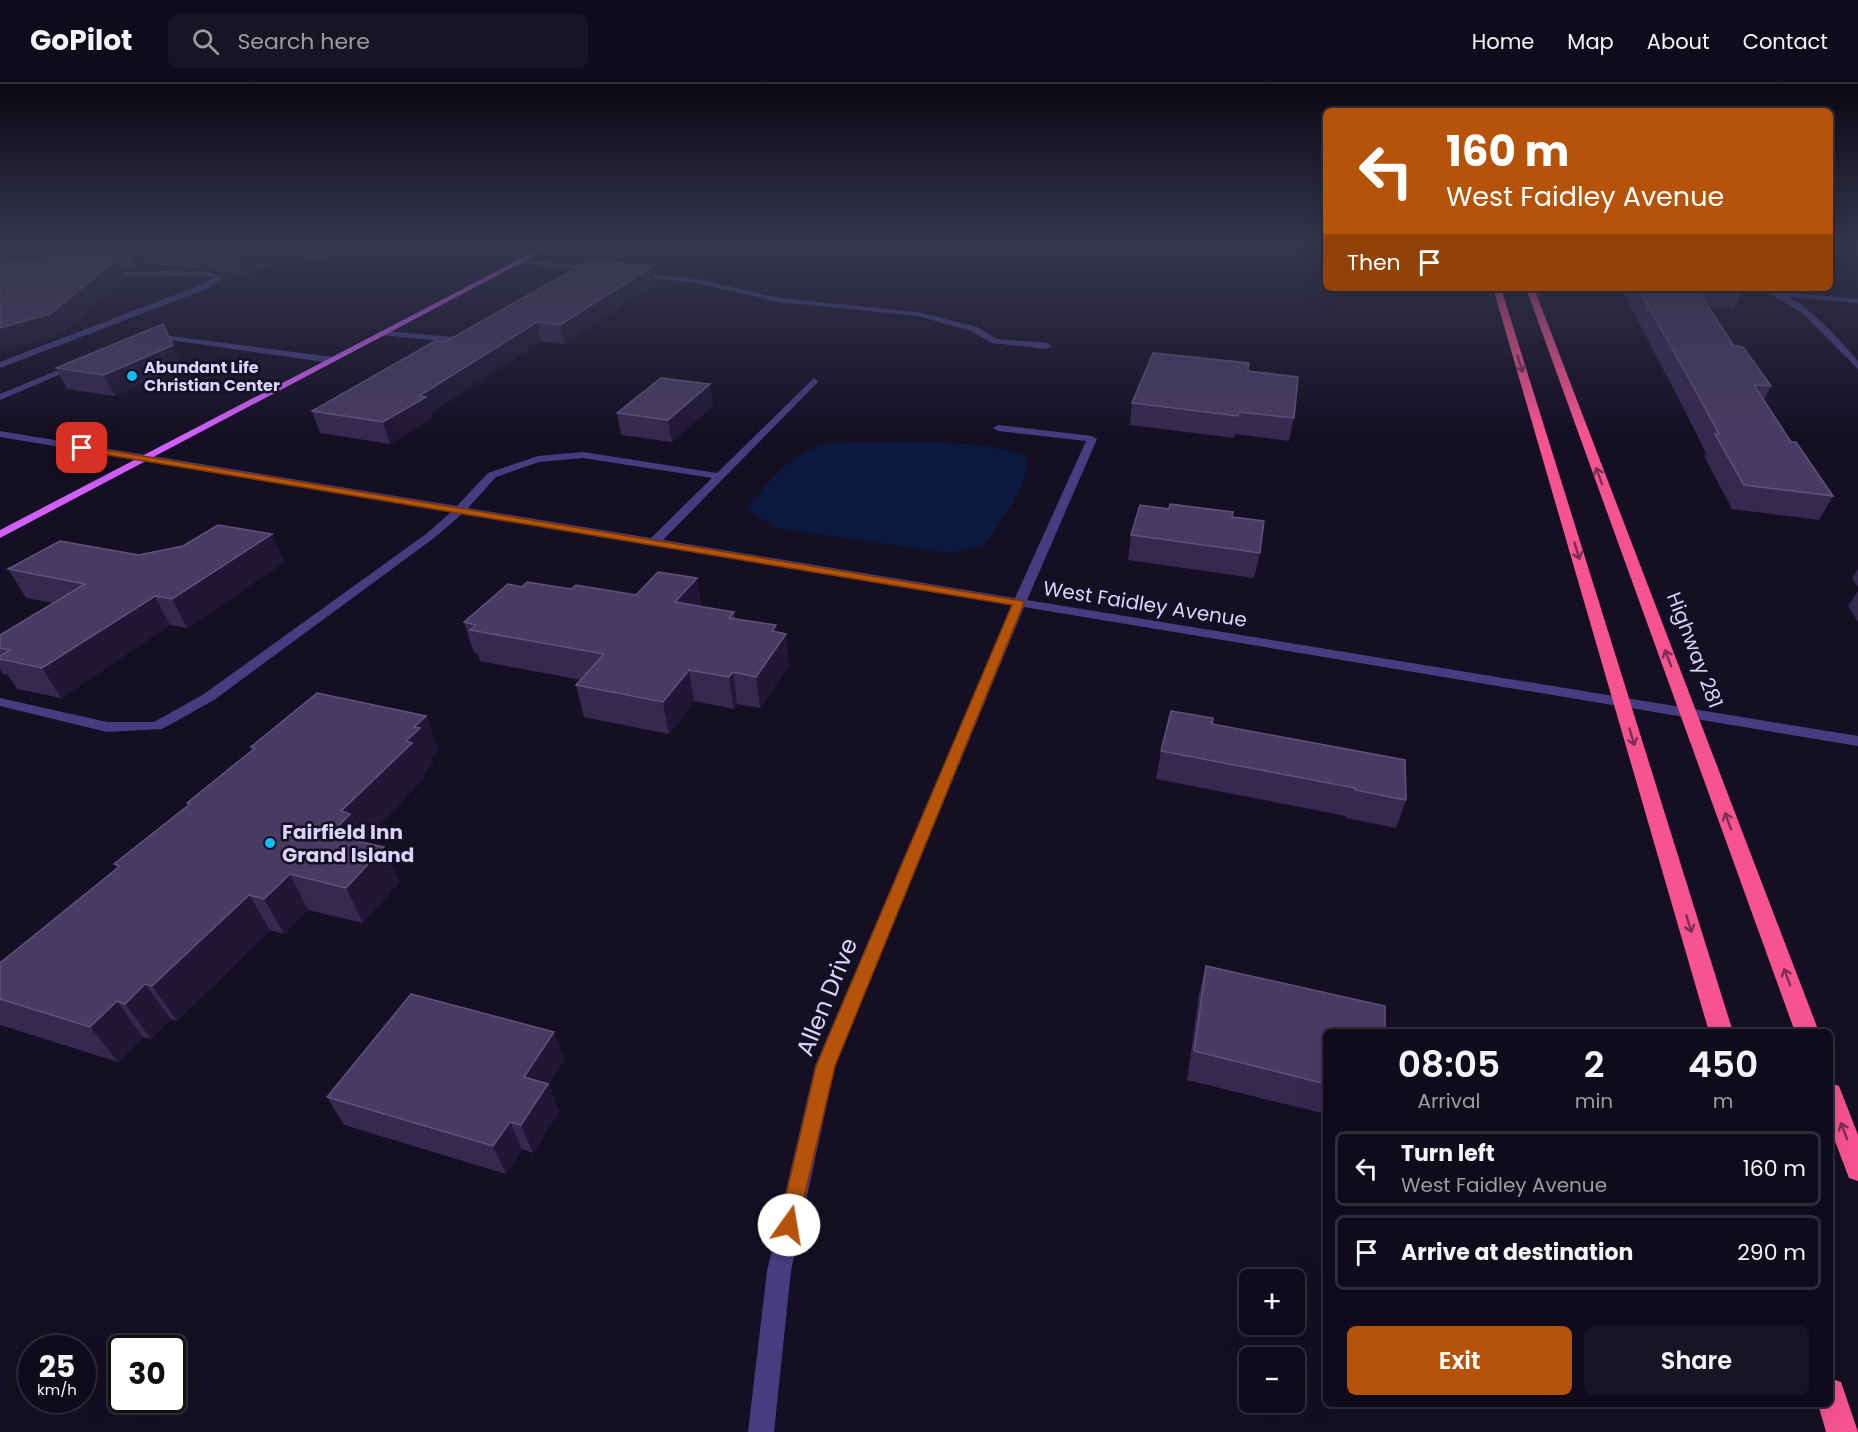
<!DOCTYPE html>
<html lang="en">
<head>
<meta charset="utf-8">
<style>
  body { margin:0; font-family:Poppins,sans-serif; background:#191423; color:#f1f3f6; height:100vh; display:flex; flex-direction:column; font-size:22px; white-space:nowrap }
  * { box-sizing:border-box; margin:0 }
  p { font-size:20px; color:#9c9ba2 }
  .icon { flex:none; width:33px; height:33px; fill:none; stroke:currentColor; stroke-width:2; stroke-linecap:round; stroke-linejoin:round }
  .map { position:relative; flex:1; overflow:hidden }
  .sheet { position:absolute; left:1323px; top:945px; width:510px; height:378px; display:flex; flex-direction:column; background:#100b1a; border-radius:9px; box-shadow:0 6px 24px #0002,0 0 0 2px #302b39 }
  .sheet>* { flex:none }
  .guide { position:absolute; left:1323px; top:24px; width:510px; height:183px; border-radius:9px; box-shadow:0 6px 24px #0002,0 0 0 2px #302b39; background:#b45309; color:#fff; overflow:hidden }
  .tools { position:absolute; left:1239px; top:1185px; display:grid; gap:12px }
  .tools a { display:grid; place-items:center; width:66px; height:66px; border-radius:9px; background:#100b1a; box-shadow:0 6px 24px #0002,0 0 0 2px #302b39; font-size:30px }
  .speed { position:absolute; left:18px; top:1251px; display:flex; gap:12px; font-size:30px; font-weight:700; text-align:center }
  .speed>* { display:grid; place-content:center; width:78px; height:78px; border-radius:50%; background:#100b1a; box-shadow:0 6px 24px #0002,0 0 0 2px #302b39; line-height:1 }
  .speed small { font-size:15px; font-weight:400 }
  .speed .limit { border:3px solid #111; border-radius:9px; background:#fff; color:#111 }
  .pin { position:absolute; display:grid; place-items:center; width:51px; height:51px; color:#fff; margin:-26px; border-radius:12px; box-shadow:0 3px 9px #0006 }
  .me { position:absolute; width:66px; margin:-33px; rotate:13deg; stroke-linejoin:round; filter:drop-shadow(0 0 4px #0008) }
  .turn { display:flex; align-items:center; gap:21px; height:126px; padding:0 24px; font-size:27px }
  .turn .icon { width:78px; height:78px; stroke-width:2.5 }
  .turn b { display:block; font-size:42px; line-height:51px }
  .then { display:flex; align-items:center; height:57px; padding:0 24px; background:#0003; gap:12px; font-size:22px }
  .eta { display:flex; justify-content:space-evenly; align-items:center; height:102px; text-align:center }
  .eta b { font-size:36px; font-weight:600; line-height:42px }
  .action { display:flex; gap:12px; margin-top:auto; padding:12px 24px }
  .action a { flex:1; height:69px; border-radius:9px; background:#b45309; color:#fff; font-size:24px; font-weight:600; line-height:69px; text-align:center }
  .action a+a { background:#191423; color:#f1f3f6 }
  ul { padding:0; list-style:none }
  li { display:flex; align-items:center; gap:18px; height:75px; margin:0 12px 9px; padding:0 12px; border:3px solid #302b39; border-radius:9px }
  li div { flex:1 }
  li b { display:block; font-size:22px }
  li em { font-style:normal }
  header { display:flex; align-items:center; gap:36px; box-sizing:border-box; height:84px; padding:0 30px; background:#100b1a; border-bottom:2px solid #302b39 }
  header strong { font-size:28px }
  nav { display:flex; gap:33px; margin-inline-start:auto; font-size:21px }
  .search { width:420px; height:54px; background:#191423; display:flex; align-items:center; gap:15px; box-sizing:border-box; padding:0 21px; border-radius:9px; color:#9c9ba2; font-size:22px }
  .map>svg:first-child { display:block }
</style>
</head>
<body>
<header>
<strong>GoPilot</strong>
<div class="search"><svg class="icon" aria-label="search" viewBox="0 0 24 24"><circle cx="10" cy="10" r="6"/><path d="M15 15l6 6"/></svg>Search here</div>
<nav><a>Home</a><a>Map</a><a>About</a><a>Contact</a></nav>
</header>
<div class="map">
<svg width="1858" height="1348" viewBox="0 0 1858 1348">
  <rect width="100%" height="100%" fill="#150f23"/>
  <path fill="#0c193f" d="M827 359C878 359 985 352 1027 374 1030 399 998 441 984 462L949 469 776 444 747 426C772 392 787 374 827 359Z"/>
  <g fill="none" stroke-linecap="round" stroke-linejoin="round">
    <g fill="#463c7f" fill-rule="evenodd">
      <polygon points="518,176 597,183 601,185 597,187 520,179"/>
      <polygon points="206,187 222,194 209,204 0,284 0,278 203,200 213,194 205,191 106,192 103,188"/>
      <polygon points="636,188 697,195 779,214 918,228 977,243 997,255 1047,259 1051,262 1047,265 992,259 971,247 918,232 779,218 697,199 633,192"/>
      <path d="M1761 204H1771L1781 208 1858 215V219L1789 213C1816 229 1837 253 1858 277V285L1802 229Z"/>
      <polygon points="383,247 453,253 467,247 471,249 454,258 380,251 380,247"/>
      <polygon points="163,251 332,273 336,276 332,279 163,255 151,258 147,256"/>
      <polygon points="75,279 82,281 0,316 0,310"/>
      <path d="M814 294 818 297 817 299 663 456 1015 514 1086 357 998 347 993 344 998 341 1092 352 1097 355 1027 516 1858 652V662L1024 523 835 982 791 1187 774 1348H748L767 1187 815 982 1012 521 462 430 434 454 214 616 162 645 107 648 0 622V614L107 638H154L204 610 426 450 451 428 0 353V347L457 422 488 389 538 372 583 368 717 389ZM583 374 712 394 651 454 468 424 496 393 539 378Z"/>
    </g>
    <polygon fill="#d05ff8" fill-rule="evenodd" points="545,162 553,162 0,454 0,446"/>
    <g fill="#f75390" fill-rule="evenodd">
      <polygon points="1493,204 1501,204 1733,948 1709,948"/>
      <polygon points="1526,204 1534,204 1819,948 1795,948"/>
      <polygon points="1830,999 1839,1002 1858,1051 1858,1097 1849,1094 1830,1044"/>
      <polygon points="1830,1294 1841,1298 1858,1348 1826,1348 1818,1320 1830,1320"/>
    </g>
  </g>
  <g fill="#352950">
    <polygon points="0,162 406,162 408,170 371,174 367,163 329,176 296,172 244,191 206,185 143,179 135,185 122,185 126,194 60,251"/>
    <polygon points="678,162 725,162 710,171"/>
    <polygon points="653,182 655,200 564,260 541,257 431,329 432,334 390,360 320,349 312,327 445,258"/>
    <polygon points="1621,204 1741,204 1743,206 1734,225 1708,223 1734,262 1771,302 1764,316 1791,358 1833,412 1819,436 1732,425 1704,372 1706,369 1682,321"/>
    <polygon points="163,240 181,282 115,312 67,305 56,284"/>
    <polygon points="1248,287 1294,334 1289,357 1235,350 1234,354 1130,341 1132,319"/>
    <polygon points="713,322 672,358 621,351 617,329"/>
    <polygon points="1232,433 1260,469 1254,494 1128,476 1131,451"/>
    <polygon points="272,450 284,478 187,544 170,541 61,614 17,605 8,591 3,590 0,585 0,551 53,519 26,514 8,485 139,471"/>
    <polygon points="1858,485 1858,503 1852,494"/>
    <polygon points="522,503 571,505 701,523 734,528 735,534 777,548 789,581 760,624 737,620 734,625 694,617 669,650 584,633 576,601 581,596 480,577 478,570 474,569 464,538"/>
    <polygon points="1858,507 1858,538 1848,522"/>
    <polygon points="426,632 438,666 431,673 433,679 424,688 425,693 363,757 364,758 384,763 399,798 363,839 308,826 284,850 270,846 177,937 171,935 151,955 143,953 118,978 0,941 0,879 117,784 114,780 188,721 187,719 252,666 251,663"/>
    <polygon points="1212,640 1406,716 1396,744 1346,734 1346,732 1156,695 1161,667"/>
    <polygon points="1206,882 1326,948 1326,1030 1187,996 1199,910"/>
    <polygon points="554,948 564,976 549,1000 559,1028 533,1069 522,1065 506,1090 344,1041 327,1013"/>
  </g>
  <g fill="#201736">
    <polygon points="133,162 135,162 143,179 135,185 127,167"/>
    <polygon points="266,162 292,162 296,172 244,191 237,173"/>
    <polygon points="325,162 406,162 408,170 371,174 367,163 329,176"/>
    <polygon points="708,162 725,162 710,171"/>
    <polygon points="40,167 49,186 0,193 0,173"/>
    <polygon points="117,175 126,194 60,251 0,268 0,244"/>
    <polygon points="653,182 655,200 564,260 560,241"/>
    <polygon points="537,238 541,257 431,329 432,334 390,360 383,338 419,312"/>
    <polygon points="173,261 181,282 115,312 104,291"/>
    <polygon points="710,300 713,322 672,358 668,336"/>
    <polygon points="272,450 284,478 187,544 172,515"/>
    <polygon points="697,494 702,524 675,518"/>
    <polygon points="155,512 170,541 61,614 42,584"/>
    <polygon points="776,541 779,561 786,550 789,581 760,624 756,593 772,547"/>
    <polygon points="689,586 694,617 669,650 663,618"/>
    <polygon points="733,588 737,620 734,625 729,593"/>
    <polygon points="426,632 438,666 431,673 433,679 424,688 425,693 363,757 367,765 330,751 341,727 406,657 414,643"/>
    <polygon points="384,763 399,798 363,839 346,804"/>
    <polygon points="290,790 308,826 284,850 264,815"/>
    <polygon points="249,811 270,846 177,937 152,902"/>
    <polygon points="145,900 171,935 151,955 125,920"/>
    <polygon points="117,917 143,953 118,978 90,943"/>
    <polygon points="554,948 564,976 549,1000 559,1028 533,1069 521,1041 524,993"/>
    <polygon points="510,1038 522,1065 506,1090 493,1062"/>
  </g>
  <g fill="#473b63" stroke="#5e537b" stroke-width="1.5">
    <polygon points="0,162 133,162 127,167 40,167 0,173"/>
    <polygon points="148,162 266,162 237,173 199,166"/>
    <polygon points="40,175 117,175 50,230 0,244 0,181"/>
    <polygon points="590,176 653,182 560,241 537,238 419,312 426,313 383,338 312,327 435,257 445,258"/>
    <polygon points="1638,204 1696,204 1734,262 1743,263 1771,302 1754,301 1791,358 1796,358 1833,412 1744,401 1715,350 1719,350 1692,300"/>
    <polygon points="1714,204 1741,204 1743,206"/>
    <polygon points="163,240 173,261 104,291 56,284"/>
    <polygon points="1153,269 1249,279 1248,287 1298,293 1294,334 1239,328 1238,332 1132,319"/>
    <polygon points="661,294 710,300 668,336 617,329"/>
    <polygon points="1170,420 1233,428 1232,433 1264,437 1260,469 1131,451 1140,421 1169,425"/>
    <polygon points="218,441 272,450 172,515 155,512 42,584 0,575 0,572 10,566 0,564 0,551 85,500 8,485 60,457 139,471 183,462"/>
    <polygon points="658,488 697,494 675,518 734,528 729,534 776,541 772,547 786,550 756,593 733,588 729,593 689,586 663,618 576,601 604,570 470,546 476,541 464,538 508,500 522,503 527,498 571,505 576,501 636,511"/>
    <polygon points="317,609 426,632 414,643 420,644 406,657 412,659 341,727 350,730 330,751 384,763 346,804 290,790 264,815 249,811 152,902 145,900 125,920 117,917 90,943 0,915 0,879 120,782 114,780 190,720 187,719 255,664 251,663"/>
    <polygon points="1171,627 1213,634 1212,640 1405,676 1406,716 1355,706 1355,704 1161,667"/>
    <polygon points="1206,882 1385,922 1385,948 1326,948 1326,1000 1194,967"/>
    <polygon points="411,910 554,948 524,993 548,1000 521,1041 510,1038 493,1062 327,1013"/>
  </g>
  <defs><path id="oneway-shaft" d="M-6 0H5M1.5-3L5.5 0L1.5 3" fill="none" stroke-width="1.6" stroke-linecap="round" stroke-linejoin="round" transform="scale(1.5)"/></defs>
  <g stroke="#7b2e54">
    <use href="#oneway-shaft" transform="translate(1520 280) rotate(73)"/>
    <use href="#oneway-shaft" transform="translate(1599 392) rotate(-110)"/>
    <use href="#oneway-shaft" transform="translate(1577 467) rotate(73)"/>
    <use href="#oneway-shaft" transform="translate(1668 574) rotate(-111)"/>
    <use href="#oneway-shaft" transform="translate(1632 653) rotate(73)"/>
    <use href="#oneway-shaft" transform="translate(1728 737) rotate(-110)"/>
    <use href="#oneway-shaft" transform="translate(1689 840) rotate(73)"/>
    <use href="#oneway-shaft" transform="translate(1787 893) rotate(-110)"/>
    <use href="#oneway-shaft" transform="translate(1844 1047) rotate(-110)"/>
  </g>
  <linearGradient id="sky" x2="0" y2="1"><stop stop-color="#0c0813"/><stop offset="0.46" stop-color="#353750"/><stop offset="1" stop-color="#353750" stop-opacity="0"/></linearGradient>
  <rect width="1858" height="350" fill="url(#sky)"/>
  <polygon fill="#b45309" stroke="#753606" stroke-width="1.5" points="82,362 1023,517 1024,519 835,982 796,1148 789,1151 782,1148 779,1141 816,982 1012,521 78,366 77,364"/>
  <g fill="#0bc0f1" stroke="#150f23" stroke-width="2">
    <circle cx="132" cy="292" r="6"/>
    <circle cx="270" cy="759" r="6"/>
  </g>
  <g text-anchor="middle" stroke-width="5" stroke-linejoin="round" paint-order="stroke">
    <g font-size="16" font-weight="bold" fill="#dcd3fd" stroke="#150f23" text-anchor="start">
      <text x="144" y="289">Abundant Life<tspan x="144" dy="18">Christian Center</tspan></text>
    </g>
    <g font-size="20" fill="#dcd3fd" stroke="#150f23">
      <text transform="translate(1145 520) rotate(9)" y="7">West Faidley Avenue</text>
      <text transform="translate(1695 566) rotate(69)" y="7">Highway 281</text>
    </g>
    <g font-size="20" font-weight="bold" fill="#dcd3fd" stroke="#150f23" text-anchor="start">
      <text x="282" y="755">Fairfield Inn<tspan x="282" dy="23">Grand Island</tspan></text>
    </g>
    <g font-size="24" fill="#dcd3fd" stroke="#150f23">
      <text transform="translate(827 913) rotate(-68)" y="8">Allen Drive</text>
    </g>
  </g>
</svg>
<div class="tools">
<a>+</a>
<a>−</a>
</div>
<div class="speed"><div>25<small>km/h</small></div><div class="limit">30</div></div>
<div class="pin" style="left:82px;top:364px;background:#d93025"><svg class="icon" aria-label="arrive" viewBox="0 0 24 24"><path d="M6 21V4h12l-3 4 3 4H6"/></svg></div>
<svg class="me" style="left:789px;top:1141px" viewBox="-20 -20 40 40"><circle r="19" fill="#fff"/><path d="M0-13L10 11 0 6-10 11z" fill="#b45309"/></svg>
<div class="guide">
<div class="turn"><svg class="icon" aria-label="left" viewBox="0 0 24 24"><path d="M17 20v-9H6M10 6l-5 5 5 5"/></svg><div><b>160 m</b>West Faidley Avenue</div></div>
<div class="then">Then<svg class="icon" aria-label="arrive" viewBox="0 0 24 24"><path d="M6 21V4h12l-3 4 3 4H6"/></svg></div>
</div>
<section class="sheet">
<div class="eta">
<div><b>08:05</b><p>Arrival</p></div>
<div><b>2</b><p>min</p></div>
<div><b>450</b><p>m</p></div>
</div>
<ul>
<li><svg class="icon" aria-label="left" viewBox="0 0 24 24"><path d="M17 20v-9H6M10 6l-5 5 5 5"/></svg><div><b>Turn left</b><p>West Faidley Avenue</p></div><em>160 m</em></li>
<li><svg class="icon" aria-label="arrive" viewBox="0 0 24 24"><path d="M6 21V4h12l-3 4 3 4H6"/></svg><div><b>Arrive at destination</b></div><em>290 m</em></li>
</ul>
<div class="action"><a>Exit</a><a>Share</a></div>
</section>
</div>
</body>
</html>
